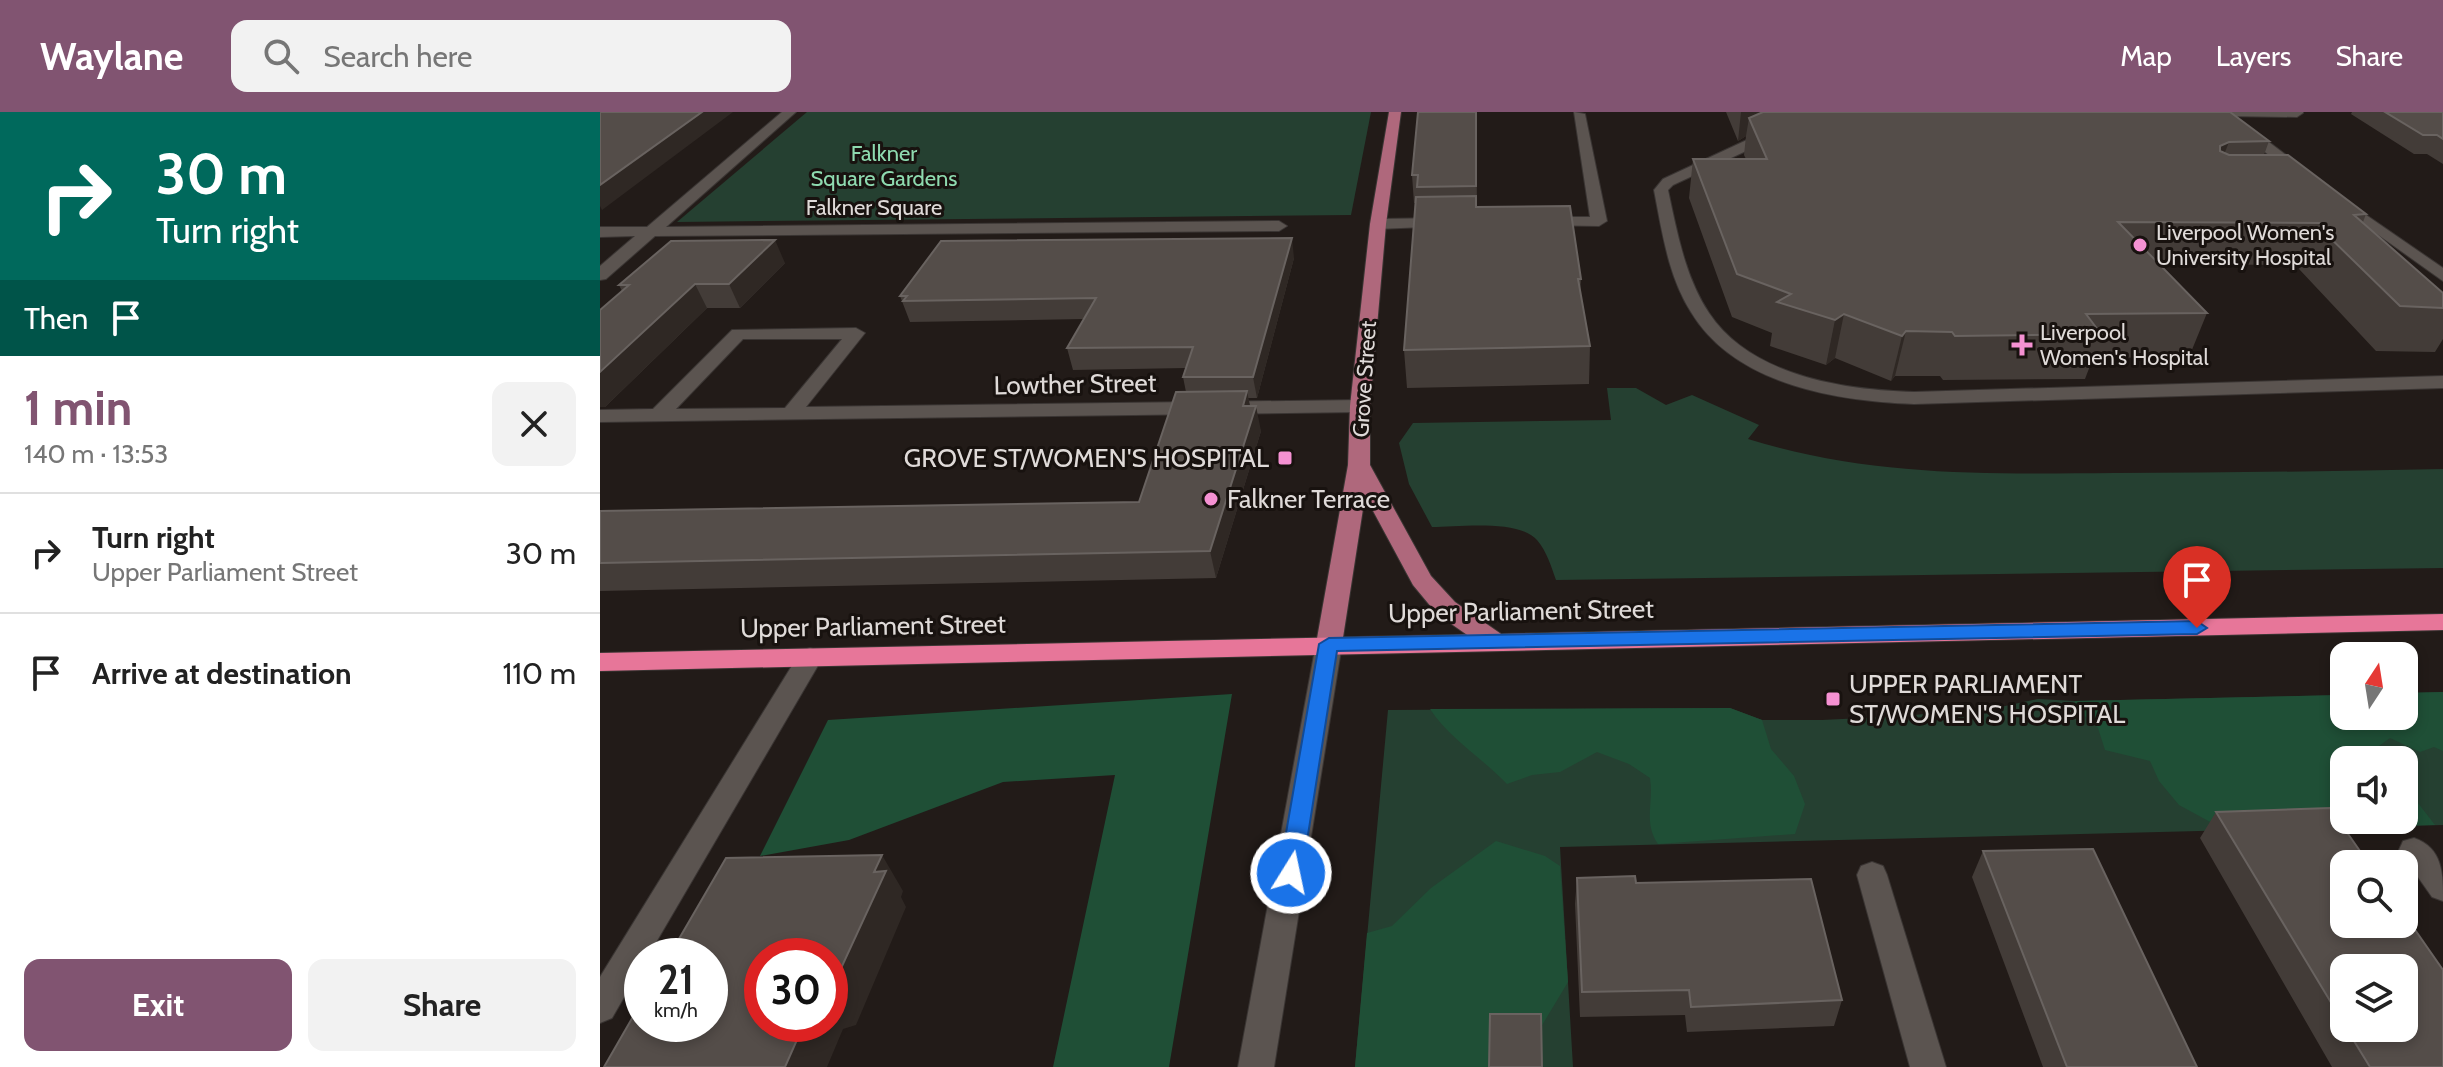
<!DOCTYPE html>
<html lang="en">
<head>
<meta charset="utf-8">
<style>
  body { margin:0; font-family:Cabin,sans-serif; background:#f2f2f2; color:#222; height:100vh; display:flex; flex-direction:column; font-size:30px; white-space:nowrap }
  * { box-sizing:border-box; margin:0 }
  p { font-size:26px; color:#767676 }
  .icon { flex:none; width:44px; height:44px; fill:none; stroke:currentColor; stroke-width:2; stroke-linecap:round; stroke-linejoin:round }
  .map { position:relative; flex:1; overflow:hidden }
  .details { display:flex; flex-direction:column; background:#fff; width:600px }
  .details>* { flex:none }
  .top-card { background:#00695c; color:#fff; overflow:hidden }
  .needle { width:52px; rotate:12deg }
  .fabs { position:absolute; left:1730px; top:530px; display:grid; gap:16px }
  .fabs a { display:grid; place-items:center; width:88px; height:88px; border-radius:16px; background:#fff; box-shadow:0 4px 12px #0003; font-size:40px }
  .speed { position:absolute; left:24px; top:826px; display:flex; gap:16px; font-size:40px; font-weight:700; text-align:center }
  .speed>* { display:grid; place-content:center; width:104px; height:104px; border-radius:50%; background:#fff; box-shadow:0 4px 12px #0003; line-height:1 }
  .speed small { font-size:20px; font-weight:400 }
  .speed .limit { border:12px solid #d22; background:#fff; color:#111 }
  .pin { position:absolute; display:grid; place-items:center; width:68px; height:68px; color:#fff; margin:-82px -34px; border-radius:50% 50% 50% 0; rotate:-45deg; box-shadow:0 0 8px #0007 }
  .pin .icon { rotate:45deg }
  .me { position:absolute; width:88px; margin:-44px; rotate:10deg; stroke-linejoin:round; filter:drop-shadow(0 0 6px #0008) }
  .turn { display:flex; align-items:center; gap:28px; height:168px; padding:0 24px; font-size:36px }
  .turn .icon { width:104px; height:104px; stroke-width:2.5 }
  .turn b { display:block; font-size:56px; line-height:68px }
  .then { display:flex; align-items:center; height:76px; padding:0 24px; background:#0003; gap:16px; font-size:30px }
  .round { display:grid; place-items:center; flex:none; width:84px; height:84px; border-radius:16px; background:#f2f2f2 }
  .head { display:flex; align-items:center; justify-content:space-between; height:136px; padding:0 24px }
  h1 { font-size:48px; font-weight:700; line-height:60px; color:#815471 }
  .primary-button { display:flex; gap:16px; margin-top:auto; padding:16px 24px }
  .primary-button a { flex:1; height:92px; border-radius:16px; background:#815471; color:#fff; font-size:32px; font-weight:700; line-height:92px; text-align:center }
  .primary-button a+a { background:#f2f2f2; color:#222 }
  ul { padding:0; list-style:none }
  li { display:flex; align-items:center; gap:24px; height:120px; padding:0 24px; border-top:2px solid #e0e0e0 }
  li div { flex:1 }
  li b { display:block; font-size:30px }
  li em { font-style:normal }
  header { display:flex; align-items:center; gap:48px; box-sizing:border-box; height:112px; padding:0 40px; background:#815471; color:#fff }
  header strong { font-size:38px }
  nav { display:flex; gap:44px; margin-inline-start:auto; font-size:28px }
  .search { width:560px; height:72px; background:#f2f2f2; display:flex; align-items:center; gap:20px; box-sizing:border-box; padding:0 28px; border-radius:16px; color:#767676; font-size:30px }
  main { display:flex; flex:1; min-height:0 }
  .map>svg:first-child { display:block }
</style>
</head>
<body>
<header>
<strong>Waylane</strong>
<div class="search"><svg class="icon" aria-label="search" viewBox="0 0 24 24"><circle cx="10" cy="10" r="6"/><path d="M15 15l6 6"/></svg>Search here</div>
<nav><a>Map</a><a>Layers</a><a>Share</a></nav>
</header>
<main>
<section class="details">
<div class="top-card">
<div class="turn"><svg class="icon" aria-label="right" viewBox="0 0 24 24"><path d="M7 20v-9h11M14 6l5 5-5 5"/></svg><div><b>30 m</b>Turn right</div></div>
<div class="then">Then<svg class="icon" aria-label="arrive" viewBox="0 0 24 24"><path d="M6 21V4h12l-3 4 3 4H6"/></svg></div>
</div>
<div class="head"><div><h1>1 min</h1><p>140 m · 13:53</p></div><a class="round"><svg class="icon" aria-label="close" viewBox="0 0 24 24"><path d="M6 6l12 12M18 6L6 18"/></svg></a></div>
<ul>
<li><svg class="icon" aria-label="right" viewBox="0 0 24 24"><path d="M7 20v-9h11M14 6l5 5-5 5"/></svg><div><b>Turn right</b><p>Upper Parliament Street</p></div><em>30 m</em></li>
<li><svg class="icon" aria-label="arrive" viewBox="0 0 24 24"><path d="M6 21V4h12l-3 4 3 4H6"/></svg><div><b>Arrive at destination</b></div><em>110 m</em></li>
</ul>
<div class="primary-button"><a>Exit</a><a>Share</a></div>
</section>
<div class="map">
<svg width="1843" height="955" viewBox="0 0 1843 955">
  <rect width="100%" height="100%" fill="#221b18"/>
  <g fill="#254031" fill-rule="evenodd">
    <polygon points="207,0 771,0 751,103 77,110"/>
    <path d="M1007 276H1036L1066 293 1092 283 1159 313 1148 327C1272 365 1387 362 1515 361 1624 361 1734 359 1843 357V456L956 468C951 454 947 440 937 428 919 407 858 415 832 415L809 372 799 331 813 311 1011 308Z"/>
    <path d="M1843 580V713L960 735 973 955H755L788 598 1130 596 1162 608H1222L1304 604 1405 594 1438 587 1475 589 1744 583V604H1804V581ZM1744 648H1804V708H1744Z"/>
  </g>
  <g fill="#1f4f36">
    <polygon points="1843,580 1843,639 1834,635 1820,640 1790,626 1772,639 1776,648 1744,648 1744,708 1804,708 1804,673 1835,713 1625,718 1579,693 1559,669 1550,649 1505,638 1498,616 1476,596 1475,589 1744,583 1744,604 1804,604 1804,581"/>
    <polygon points="632,582 569,955 453,955 515,663 403,670 249,728 160,744 228,608"/>
    <path d="M1130 596 1162 608 1171 637 1194 664 1205 692 1195 722 1058 732C1043 710 1054 691 1050 666L1029 652 997 640 960 660 932 663 907 672C882 646 850 627 830 597Z"/>
    <polygon points="896,729 945,744 960,754 968,870 941,915 890,955 755,955 767,821 792,814 831,776"/>
  </g>
  <g fill="none" stroke-linecap="round" stroke-linejoin="round">
    <defs>
      <g id="minor">
        <polygon points="182,0 196,0 66,115 679,109 687,114 679,119 55,124 6,167 0,168 0,154 35,124 0,125 0,115 47,115"/>
        <polygon points="974,0 985,2 1007,109 999,114 935,113 935,107 940,105 990,105"/>
        <path d="M1159 0H1171L1181 16 1174 26 1073 73 1068 78C1077 120 1085 165 1109 201 1151 264 1244 278 1314 280L1843 264V276L1314 292C1236 289 1135 273 1091 200 1068 164 1062 119 1054 78L1063 67 1164 20 1167 16Z"/>
        <polygon points="1618,0 1703,0 1703,1 1697,5 1624,4"/>
        <polygon points="1635,12 1645,12 1711,62 1704,66 1699,65 1635,18"/>
        <polygon points="1740,85 1843,156 1843,169 1735,92 1733,89"/>
        <polygon points="843,106 848,108 848,114 778,117 770,112 778,107"/>
        <path d="M256 216 265 221 206 295 760 288 770 294 760 300 0 310V298L53 297 132 218ZM143 227H242L185 296 76 297Z"/>
        <polygon points="729,523 738,526 742,532 674,955 638,955 716,532 720,526"/>
        <polygon points="210,536 219,539 223,545 48,844 42,844 42,854 12,906 0,911 0,865 201,539"/>
        <path d="M1814 726C1843 736 1843 762 1843 789L1832 785 1799 738 1803 729Z"/>
        <polygon points="1272,750 1283,754 1287,763 1346,955 1310,955 1257,763 1261,754"/>
      </g>
      <polygon id="major" points="789,0 801,0 786,112 770,294 770,353 831,464 855,490 904,524 908,530 904,536 895,539 886,536 837,502 813,473 765,384 742,532 738,538 729,541 720,538 716,532 748,353 750,294 770,112"/>
      <polygon id="highway" points="1843,502 1843,518 0,559 0,541"/>
    </defs>
    <use href="#minor" stroke="#3a3533" stroke-width="2"/>
    <use href="#major" stroke="#3a3533" stroke-width="2"/>
    <use href="#highway" stroke="#3a3533" stroke-width="2"/>
    <use href="#minor" fill="#5b5450" fill-rule="evenodd"/>
    <use href="#major" fill="#af687c" fill-rule="evenodd"/>
    <use href="#highway" fill="#e77699" fill-rule="evenodd"/>
  </g>
  <g fill="#433c38" fill-rule="evenodd">
    <polygon points="876,0 877,95 981,167 980,180 990,234 989,272 807,276 804,238 815,91 814,91 812,63"/>
    <polygon points="1126,0 1630,0 1669,29 1664,43 1766,102 1763,110 1843,181 1843,227 1835,240 1776,239 1699,157 1701,153 1559,152 1607,201 1589,245 1493,246 1485,267 1343,268 1340,264 1295,264 1291,269 1235,246 1226,253 1170,234 1172,221 1132,205 1089,86 1093,47 1146,47 1144,43 1146,24 1138,29"/>
    <polygon points="1752,0 1843,0 1843,52 1827,42 1814,42 1751,2"/>
    <polygon points="694,146 657,286 648,286 650,294 661,319 616,466 0,479 0,399 539,390 586,280 583,265 586,256 473,258 467,236 484,207 310,210 300,184"/>
    <polygon points="185,151 140,196 107,196 5,295 0,295 0,198 22,179 19,173"/>
    <path d="M1616 700 1843 955H1732L1600 726ZM1744 856 1804 916H1744Z"/>
    <polygon points="1383,739 1597,955 1443,955 1372,765"/>
    <polygon points="977,766 1036,771 1242,888 1234,914 1087,920 1085,903 980,905 975,792"/>
  </g>
  <g fill="#2f2824">
    <polygon points="102,0 133,0 2,98 0,94 0,73"/>
    <polygon points="1141,0 1166,0 1149,6 1146,24 1138,29"/>
    <polygon points="1629,30 1614,68 1620,34"/>
    <polygon points="692,126 694,146 657,286 653,265"/>
    <polygon points="175,128 185,151 140,196 129,172"/>
    <polygon points="95,172 107,196 5,295 0,295 0,260"/>
    <polygon points="1244,202 1235,246 1226,253 1235,208"/>
    <polygon points="1306,219 1295,264 1291,269 1302,224"/>
    <polygon points="647,279 652,304 643,294"/>
    <polygon points="656,294 661,319 616,466 610,439"/>
    <polygon points="282,743 303,779 301,785 306,795 256,913 243,917 227,955 185,955 204,912 230,912 230,878 274,760"/>
  </g>
  <g fill="#544d49" stroke="#696360" stroke-width="2">
    <polygon points="0,0 102,0 0,73"/>
    <polygon points="818,0 876,0 876,74 817,75 818,63 812,63"/>
    <polygon points="1163,0 1630,0 1669,29 1629,30 1620,34 1620,39 1629,43 1688,43 1766,102 1754,103 1843,181 1843,196 1800,194 1719,115 1723,111 1518,110 1607,201 1486,202 1501,222 1355,224 1352,220 1306,219 1302,224 1244,202 1235,208 1177,190 1191,182 1137,162 1093,47 1167,47 1149,6"/>
    <polygon points="1785,0 1843,0 1843,27 1837,23 1823,23"/>
    <polygon points="876,84 876,95 970,94 981,167 978,167 990,234 804,238 816,85"/>
    <polygon points="692,126 653,265 583,265 593,235 467,236 496,186 303,189 307,184 300,184 341,129"/>
    <polygon points="175,128 129,172 95,172 0,260 0,198 29,173 19,173 71,129"/>
    <polygon points="647,279 643,294 656,294 610,439 0,451 0,399 539,390 576,280"/>
    <polygon points="1730,696 1769,752 1744,752 1744,812 1804,812 1804,802 1843,858 1843,955 1770,955 1746,916 1804,916 1804,856 1744,856 1744,912 1616,700"/>
    <polygon points="1493,737 1597,955 1467,955 1383,739"/>
    <polygon points="282,743 274,760 286,759 231,878 230,878 230,844 162,844 162,912 204,912 185,955 4,955 42,889 42,912 110,912 110,844 69,844 126,746"/>
    <polygon points="1035,764 1036,771 1211,767 1242,888 1091,895 1089,878 982,880 977,766"/>
    <polygon points="890,902 941,902 942,955 889,955"/>
  </g>
  <polygon fill="#1a73e8" stroke="#114b97" stroke-width="2" points="1597,509 1607,516 1597,522 737,539 702,761 699,767 691,770 682,767 679,761 719,532 729,526"/>
  <g fill="#f591d2" stroke="#18120f" stroke-width="3">
    <circle cx="1540" cy="133" r="8"/>
    <path d="M1418 221h8v8h8v8h-8v8h-8v-8h-8v-8h8z"/>
    <rect x="677" y="338" width="16" height="16" rx="4"/>
    <circle cx="611" cy="387" r="8"/>
    <rect x="1225" y="579" width="16" height="16" rx="4"/>
  </g>
  <g text-anchor="middle" stroke-width="6" stroke-linejoin="round" paint-order="stroke">
    <g font-size="22" fill="#8edaaf" stroke="#18120f">
      <text x="284" y="49">Falkner<tspan x="284" dy="25">Square Gardens</tspan></text>
    </g>
    <g font-size="22" fill="#dfdad8" stroke="#18120f">
      <text x="274" y="103">Falkner Square</text>
      <text transform="translate(764 267) rotate(-86)" y="8">Grove Street</text>
    </g>
    <g font-size="22" fill="#dfdad8" stroke="#18120f" text-anchor="start">
      <text x="1556" y="128">Liverpool Women's<tspan x="1556" dy="25">University Hospital</tspan></text>
      <text x="1440" y="228">Liverpool<tspan x="1440" dy="25">Women's Hospital</tspan></text>
    </g>
    <g font-size="26" fill="#dfdad8" stroke="#18120f">
      <text transform="translate(475 272) rotate(-1)" y="9">Lowther Street</text>
      <text transform="translate(921 499) rotate(-1)" y="9">Upper Parliament Street</text>
      <text transform="translate(273 514) rotate(-1)" y="9">Upper Parliament Street</text>
    </g>
    <g font-size="26" fill="#dfdad8" stroke="#18120f" text-anchor="start">
      <text x="669" y="355" text-anchor="end">GROVE ST/WOMEN'S HOSPITAL</text>
      <text x="627" y="396">Falkner Terrace</text>
      <text x="1249" y="581">UPPER PARLIAMENT<tspan x="1249" dy="30">ST/WOMEN'S HOSPITAL</tspan></text>
    </g>
  </g>
</svg>
<div class="fabs">
<a><svg class="needle" viewBox="-14 -14 28 28"><path d="M0-13l5 13h-10z" fill="#e53935"/><path d="M0 13l5-13h-10z" fill="#767676"/></svg></a>
<a><svg class="icon" aria-label="sound" viewBox="0 0 24 24"><path d="M4 9h4l5-4v14l-5-4H4zM17 9q2 3 0 6"/></svg></a>
<a><svg class="icon" aria-label="search" viewBox="0 0 24 24"><circle cx="10" cy="10" r="6"/><path d="M15 15l6 6"/></svg></a>
<a><svg class="icon" aria-label="layers" viewBox="0 0 24 24"><path d="M12 4l9 5-9 5-9-5zM3 14l9 5 9-5"/></svg></a>
</div>
<div class="speed"><div>21<small>km/h</small></div><div class="limit">30</div></div>
<div class="pin" style="left:1597px;top:516px;background:#d93025"><svg class="icon" aria-label="arrive" viewBox="0 0 24 24"><path d="M6 21V4h12l-3 4 3 4H6"/></svg></div>
<svg class="me" style="left:691px;top:761px" viewBox="-20 -20 40 40"><circle r="17" fill="#1a73e8" stroke="#fff" stroke-width="3"/><path d="M0-11L8 9 0 5-8 9z" fill="#fff"/></svg>
</div>
</main>
</body>
</html>
